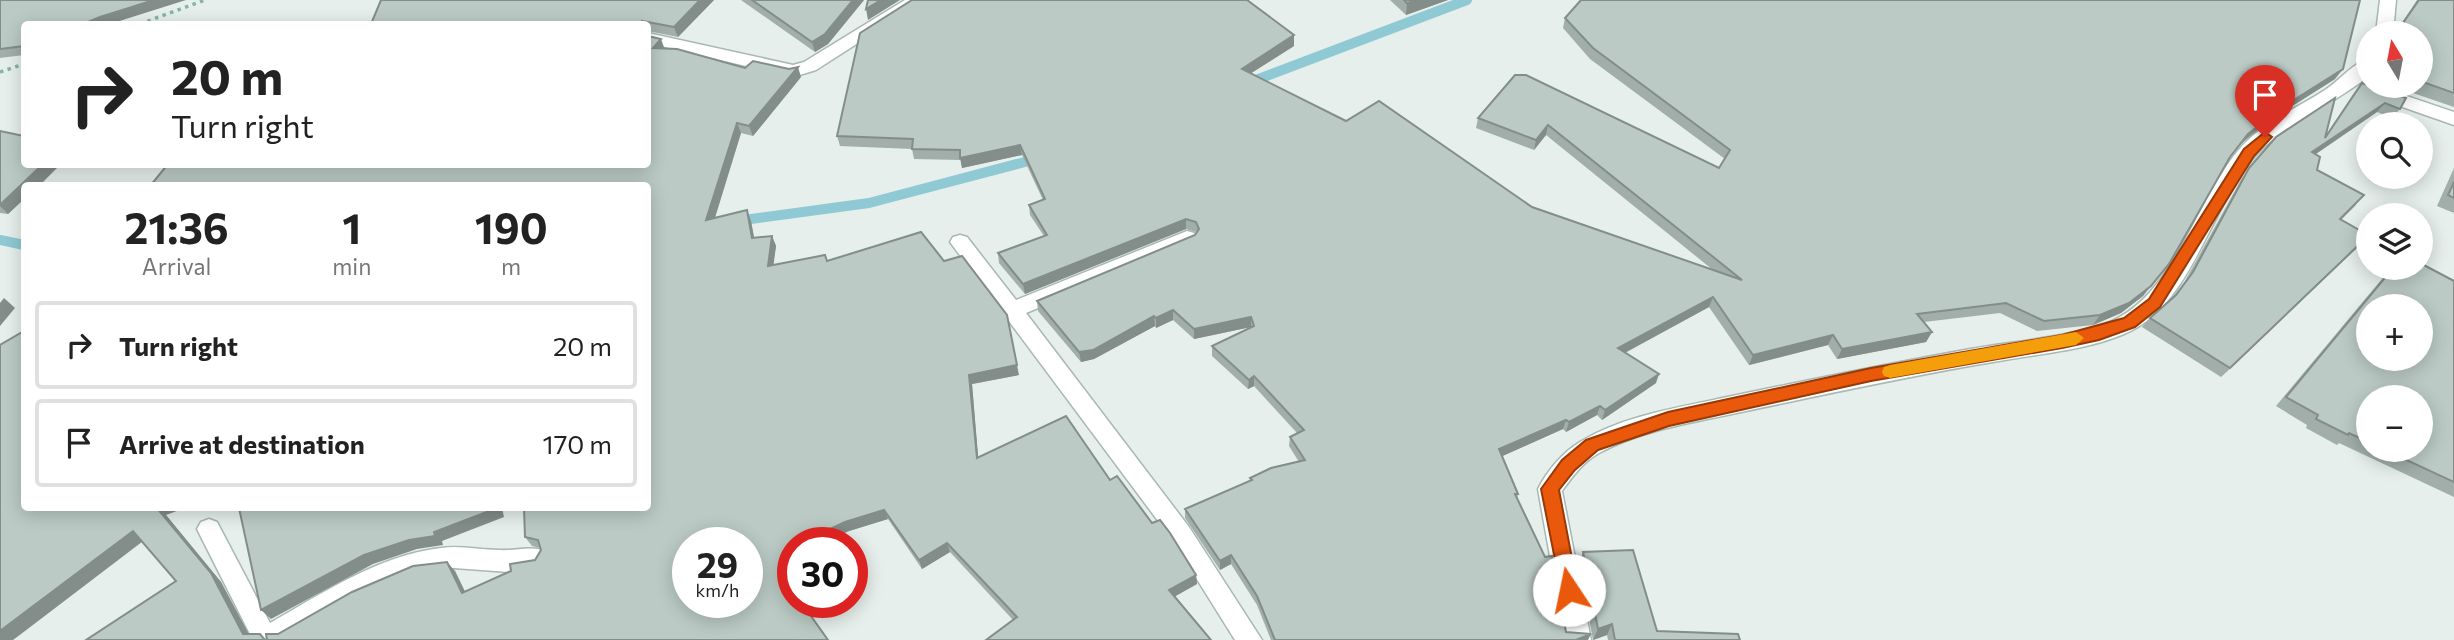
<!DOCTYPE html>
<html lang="en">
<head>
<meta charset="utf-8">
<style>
  body { margin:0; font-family:Commissioner,sans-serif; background:#f2f2f2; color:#222; height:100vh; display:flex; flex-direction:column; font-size:26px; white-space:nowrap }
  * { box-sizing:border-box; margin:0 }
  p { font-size:23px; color:#767676 }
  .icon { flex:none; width:38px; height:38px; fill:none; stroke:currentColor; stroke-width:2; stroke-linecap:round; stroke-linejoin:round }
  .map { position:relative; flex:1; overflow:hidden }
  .panel { position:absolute; left:21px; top:182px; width:630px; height:329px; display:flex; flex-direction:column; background:#fff; border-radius:7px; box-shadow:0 4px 18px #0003 }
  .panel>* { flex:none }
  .hud { position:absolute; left:21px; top:21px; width:630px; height:147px; border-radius:7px; box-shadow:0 4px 18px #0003; background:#fff; color:#222; overflow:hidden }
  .needle { width:46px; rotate:350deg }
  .tools { position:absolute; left:2356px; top:21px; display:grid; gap:14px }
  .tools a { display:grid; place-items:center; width:77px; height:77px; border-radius:50%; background:#fff; box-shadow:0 4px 18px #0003; font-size:35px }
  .speed { position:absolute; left:672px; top:527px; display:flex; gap:14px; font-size:35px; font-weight:700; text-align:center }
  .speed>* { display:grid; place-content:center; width:91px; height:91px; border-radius:50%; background:#fff; box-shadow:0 4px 18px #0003; line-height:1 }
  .speed small { font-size:18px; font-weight:400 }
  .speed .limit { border:10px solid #d22; background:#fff; color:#111 }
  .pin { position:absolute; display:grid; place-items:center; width:60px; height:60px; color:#fff; margin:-72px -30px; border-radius:50% 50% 50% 0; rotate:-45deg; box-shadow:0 0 7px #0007 }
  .pin .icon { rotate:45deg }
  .me { position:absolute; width:77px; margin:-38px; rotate:349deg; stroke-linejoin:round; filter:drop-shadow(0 0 5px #0008) }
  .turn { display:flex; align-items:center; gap:24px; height:147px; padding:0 35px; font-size:32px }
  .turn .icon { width:91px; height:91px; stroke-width:2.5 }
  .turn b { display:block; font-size:49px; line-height:60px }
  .eta { display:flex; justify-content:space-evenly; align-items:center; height:119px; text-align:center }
  .eta b { font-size:42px; font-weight:700; line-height:49px }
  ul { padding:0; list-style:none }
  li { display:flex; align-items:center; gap:21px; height:88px; margin:0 14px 10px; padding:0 21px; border:4px solid #e0e0e0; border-radius:7px }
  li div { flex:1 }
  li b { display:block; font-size:26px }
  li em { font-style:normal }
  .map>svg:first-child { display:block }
</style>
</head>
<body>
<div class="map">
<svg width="2454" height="640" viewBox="0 0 2454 640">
  <rect width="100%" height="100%" fill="#e6efeb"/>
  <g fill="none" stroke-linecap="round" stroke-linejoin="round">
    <g stroke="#8ec9d4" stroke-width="10">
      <polyline points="1248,83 1467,0"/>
      <polyline points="736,221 869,203 1040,158"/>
      <polyline points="0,240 24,245"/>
    </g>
    <defs>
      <g id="minor">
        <polygon points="905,0 925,0 816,70 793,77 648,43 648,33 793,65 804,62"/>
        <polygon points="2380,0 2396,0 2393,33 2376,33"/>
        <path d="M2368 59V75L2361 82C2327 107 2286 123 2257 154 2209 206 2193 306 2124 334 2086 350 2045 353 2005 360 1918 374 1832 393 1746 411 1697 422 1643 429 1599 453 1583 462 1572 477 1562 491L1591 640H1565L1538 489C1547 471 1563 452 1580 442 1624 415 1682 407 1732 396 1809 380 1887 364 1965 350 2009 342 2054 339 2096 327 2174 306 2193 201 2242 146 2265 122 2297 108 2325 90 2339 81 2353 63 2368 59Z"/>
        <polygon points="2377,86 2454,112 2454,125 2371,96 2368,92 2371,88"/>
        <polygon points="1187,231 1194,233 1197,238 1194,243 1026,313 1189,527 1262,640 1235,640 1173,541 950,242 953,237 960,235 967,237 1016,300"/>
        <path d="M209 519 217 522 270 623C323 593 379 555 441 548 460 545 480 550 499 550 514 551 528 546 542 550L545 558 542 566 509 572 454 568 421 572 360 598 287 640H253L197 529 201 522Z"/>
      </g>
    </defs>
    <use href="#minor" stroke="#a8b8b2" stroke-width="3"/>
    <g stroke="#86b3a5" stroke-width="3.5" stroke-dasharray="3.5 4.5" stroke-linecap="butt">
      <polyline points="140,24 205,0"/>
      <polyline points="0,72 24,64"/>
    </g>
    <use href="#minor" fill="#fff" fill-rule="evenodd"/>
  </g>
  <g fill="#a1aea9" fill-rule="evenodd">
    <polygon points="0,0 24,24 24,55 0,58"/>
    <polygon points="381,0 714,0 678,37 648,31 648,24 371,24"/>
    <polygon points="741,0 864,0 828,44 815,52"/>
    <polygon points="1390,0 1448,0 1406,15"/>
    <polygon points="2417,0 2454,0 2454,107 2407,91 2382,86 2420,86 2420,33 2395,33"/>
    <polygon points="1565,18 2335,79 2270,120 2241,144 2230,157 2143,296 2121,313 2093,325 2037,331 2000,313 1924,322 1932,332 1926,342 1837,359 1828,345 1749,365 1709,307 1625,353 1656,383 1602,420 1597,415 1566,432 1563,429 1502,456 1518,494 1517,499 1566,632 1588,640 1271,640 1257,605 1231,564 1220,570 1185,518 1185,509 1250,481 1250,478 1299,462 1289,446 1290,437 1297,433 1254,386 1248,389 1212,356 1212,346 1251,327 1194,339 1173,320 1156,328 1155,326 1094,359 1081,362 1038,311 1037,301 1195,235 1196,232 1186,229 1025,294 999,263 998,253 1044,236 1030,215 1029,205 1043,200 1022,155 962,168 961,160 914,159 912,149 840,146 837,136 1294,46 1251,73 1346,121 1532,207 1713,270 1546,135 1534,150 1476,128 1478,118 1515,75 1719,168 1725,159 1590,59 1563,28"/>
    <polygon points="665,49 745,68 801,77 753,136 741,133 715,218 751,221 754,238 772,236 776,246 773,265 827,261 1019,375 972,384 978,457 1110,480 1152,523 1196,575 1197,584 1174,597 1013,620 950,552 922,569 888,519 849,531 793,542 793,602 828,640 86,640 176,581 142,542 13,640 166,515 221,582 248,634 267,639 278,634 455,571 465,592 535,560 541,550 540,548 532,546 525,537"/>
    <polygon points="2362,83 2400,109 2392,118 2377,112 2316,154 2317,170 2356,205 2341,220 2360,245 2221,377 2142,327 2150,318 2173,297 2185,281 2242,178 2276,137 2326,135 2354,93"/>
    <polygon points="0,131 24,186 24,199 8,214 0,213"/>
    <polygon points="2454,168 2454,213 2437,206"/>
    <path d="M2391 268H2420L2454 281V497L2339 443 2337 445 2306 428 2307 425 2276 406ZM2368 397 2420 450H2368Z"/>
    <polygon points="1583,552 1657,631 1740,640 1608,640 1607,635 1593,640 1579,564"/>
  </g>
  <g fill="#838d89">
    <polygon points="154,0 186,0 110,24 83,24 100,17"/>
    <polygon points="700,0 714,0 678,37 674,27"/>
    <polygon points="853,0 864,0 828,44 815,52 812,42"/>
    <polygon points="881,0 900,0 868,20 866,9"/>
    <polygon points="1417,0 1448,0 1406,15 1407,3"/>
    <polygon points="1294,35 1294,46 1242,79 1242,69"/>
    <polygon points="661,39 665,50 653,48"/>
    <polygon points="798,67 801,77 753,136 749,126"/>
    <polygon points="2343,69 2335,79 2270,120 2240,144 2248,134 2278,110"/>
    <polygon points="2385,103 2377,112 2304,162 2312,152"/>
    <polygon points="737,123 741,133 711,230 706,220"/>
    <polygon points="1548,125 1546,135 1534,150 1536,140"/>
    <polygon points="1020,145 1022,155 962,168 960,158"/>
    <polygon points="43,164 61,164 39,186 24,186 24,199 8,214 0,206"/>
    <polygon points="747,210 751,221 756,248 752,238"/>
    <polygon points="1186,219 1186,229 1025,294 1023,284"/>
    <polygon points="772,236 776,246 772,276 768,266"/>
    <polygon points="2368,237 2360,245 2221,377 2230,368"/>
    <polygon points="2169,264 2143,296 2121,313 2093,325 2100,315"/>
    <polygon points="1713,297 1709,307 1615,358 1618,348"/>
    <polygon points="4,298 15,308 0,326 0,303"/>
    <polygon points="1173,310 1173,320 1156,328 1156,318"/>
    <polygon points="1154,316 1155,326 1094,359 1081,362 1079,352"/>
    <polygon points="1251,317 1251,327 1194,339 1194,329"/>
    <polygon points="1932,332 1926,342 1837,359 1842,349"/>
    <polygon points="1833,335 1828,345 1749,365 1753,355"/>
    <polygon points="1017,365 1019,375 972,384 979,467 977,458 969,375"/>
    <polygon points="1659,374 1656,383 1602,420 1605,410"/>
    <polygon points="1254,376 1254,386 1248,389 1249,380"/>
    <polygon points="1600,406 1597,415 1566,432 1569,422"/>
    <polygon points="1566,420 1563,429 1496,459 1499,449"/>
    <polygon points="157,508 185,508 166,515 221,582 252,640 243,634"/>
    <polygon points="497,508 502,508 504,517 442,541 443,545 417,549 373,564 271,619 261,610 364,555 434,532"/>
    <polygon points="884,510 888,519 849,531 825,542 809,542 809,539 845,522"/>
    <polygon points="133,531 144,540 13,640 0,640 0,631"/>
    <polygon points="947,543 950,552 922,569 919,560"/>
    <polygon points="1231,555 1231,564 1220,570 1220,561"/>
    <polygon points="447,562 455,571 470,602 462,593"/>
    <polygon points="1196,575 1197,584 1170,599 1169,590"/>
    <polygon points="1612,624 1607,635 1593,640 1598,629"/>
    <polygon points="1591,634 1588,640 1576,640"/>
  </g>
  <g fill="#bbcac4" stroke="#838d89" stroke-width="2" fill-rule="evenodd">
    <polygon points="0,0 154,0 100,17 83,24 24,24 24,46 0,49"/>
    <polygon points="381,0 700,0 674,27 642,21 642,24 371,24"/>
    <polygon points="752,0 853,0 825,34 812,42"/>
    <polygon points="868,0 881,0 866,9"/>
    <polygon points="912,0 1247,0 1294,35 1242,69 1346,121 1379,101 1532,207 1742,280 1548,125 1536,140 1478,118 1515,75 1526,75 1719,168 1730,150 1593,48 1565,18 1581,0 2360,0 2343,69 2278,110 2248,134 2230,157 2169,264 2151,286 2129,303 2100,315 2044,321 2006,303 1917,314 1932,332 1842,349 1833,335 1753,355 1713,297 1618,348 1659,374 1605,410 1600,406 1569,422 1566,420 1499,449 1518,494 1515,494 1545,557 1552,556 1566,632 1591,634 1576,640 1275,640 1257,596 1231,555 1220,561 1185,509 1252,480 1250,478 1271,468 1305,460 1290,437 1304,430 1254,376 1249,380 1212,346 1254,326 1251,317 1194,329 1173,310 1156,318 1154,316 1093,350 1079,352 1037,301 1195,235 1199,229 1196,222 1186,219 1023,284 998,253 1047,235 1029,205 1045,199 1020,145 960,158 960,150 912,149 913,139 837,136 860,33"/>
    <polygon points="1404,0 1417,0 1407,3"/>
    <polygon points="2419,0 2454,0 2454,93 2420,81 2420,33 2396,33"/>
    <path d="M648 36 661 39 653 48 677 49 745 68 753 61 789 69 798 67 749 126 737 123 706 220 747 210 752 238 772 236 768 266 825 255 827 261 921 232 944 261 962 256 1007 315 1017 365 969 375 977 458 1066 416 1110 480 1117 476 1152 523 1160 520 1170 533 1196 575 1169 590 1211 640H986L1017 617 947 543 919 560 884 510 845 522 809 539V542H793V589H792L793 591V602H801L828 640H267L266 634H278L352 592 413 566 447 562 462 593 511 571 510 564 535 560 541 550 538 540 525 537 524 508H648V186H150L168 164H648ZM688 542H747V602H688Z"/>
    <polygon points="2362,83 2406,98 2400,109 2385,103 2312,152 2320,157 2317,170 2364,195 2340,219 2368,235 2368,236 2230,368 2150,318 2176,295 2193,272 2249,168 2276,137 2335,98 2325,138"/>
    <polygon points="0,131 24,136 24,164 43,164 0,205"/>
    <polygon points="2454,182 2454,198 2448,195"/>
    <path d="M2420 263 2454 281V482L2385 450H2420V397H2368V442L2349 433 2348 435 2316 419 2318 415 2286 397 2393 268H2420ZM2368 306H2420V359H2368Z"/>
    <polygon points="24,331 24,508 157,508 211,573 243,634 260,634 265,640 86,640 176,581 133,531 0,631 0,345"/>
    <polygon points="239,508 497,508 434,532 435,536 409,540 364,555 261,610"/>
    <polygon points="1633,550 1657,631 1738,634 1740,640 1615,640 1612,624 1598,629 1583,552"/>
  </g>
  <polygon fill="#ea580c" stroke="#983908" stroke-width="2" points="2265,132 2272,137 2254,156 2160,307 2135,327 2099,340 2062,348 1871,381 1669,426 1598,450 1575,470 1559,490 1578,590 1575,595 1569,598 1562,595 1541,489 1562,460 1586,440 1668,412 1871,368 2062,335 2124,318 2149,299 2244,149"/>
  <polygon fill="#f59e0b" points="2076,332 2084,338 2076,345 1890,378 1884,376 1882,372 1884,367 1890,365"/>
</svg>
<div class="tools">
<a><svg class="needle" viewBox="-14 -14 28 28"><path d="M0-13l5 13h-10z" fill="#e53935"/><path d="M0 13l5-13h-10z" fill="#767676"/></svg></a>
<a><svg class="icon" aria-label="search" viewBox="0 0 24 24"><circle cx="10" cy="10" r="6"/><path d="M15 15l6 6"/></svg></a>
<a><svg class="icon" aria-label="layers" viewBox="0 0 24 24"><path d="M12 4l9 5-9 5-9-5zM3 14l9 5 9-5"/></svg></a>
<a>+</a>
<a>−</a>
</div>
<div class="speed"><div>29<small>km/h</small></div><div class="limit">30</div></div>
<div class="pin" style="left:2265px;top:137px;background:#d93025"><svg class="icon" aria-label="arrive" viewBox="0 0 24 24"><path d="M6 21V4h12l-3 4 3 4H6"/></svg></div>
<svg class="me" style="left:1569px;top:590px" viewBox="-20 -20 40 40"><circle r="19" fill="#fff"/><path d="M0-13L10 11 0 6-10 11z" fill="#ea580c"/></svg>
<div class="hud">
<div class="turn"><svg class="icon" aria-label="right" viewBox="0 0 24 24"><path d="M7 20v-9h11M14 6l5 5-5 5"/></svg><div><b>20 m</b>Turn right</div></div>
</div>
<section class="panel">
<div class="eta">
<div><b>21:36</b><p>Arrival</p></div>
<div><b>1</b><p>min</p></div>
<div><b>190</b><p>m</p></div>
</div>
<ul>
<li><svg class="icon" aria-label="right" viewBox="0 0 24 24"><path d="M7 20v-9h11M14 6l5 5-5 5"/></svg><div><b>Turn right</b></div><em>20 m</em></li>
<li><svg class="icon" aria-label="arrive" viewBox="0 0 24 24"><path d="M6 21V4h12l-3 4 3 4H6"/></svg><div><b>Arrive at destination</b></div><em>170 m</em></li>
</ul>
</section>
</div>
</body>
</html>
